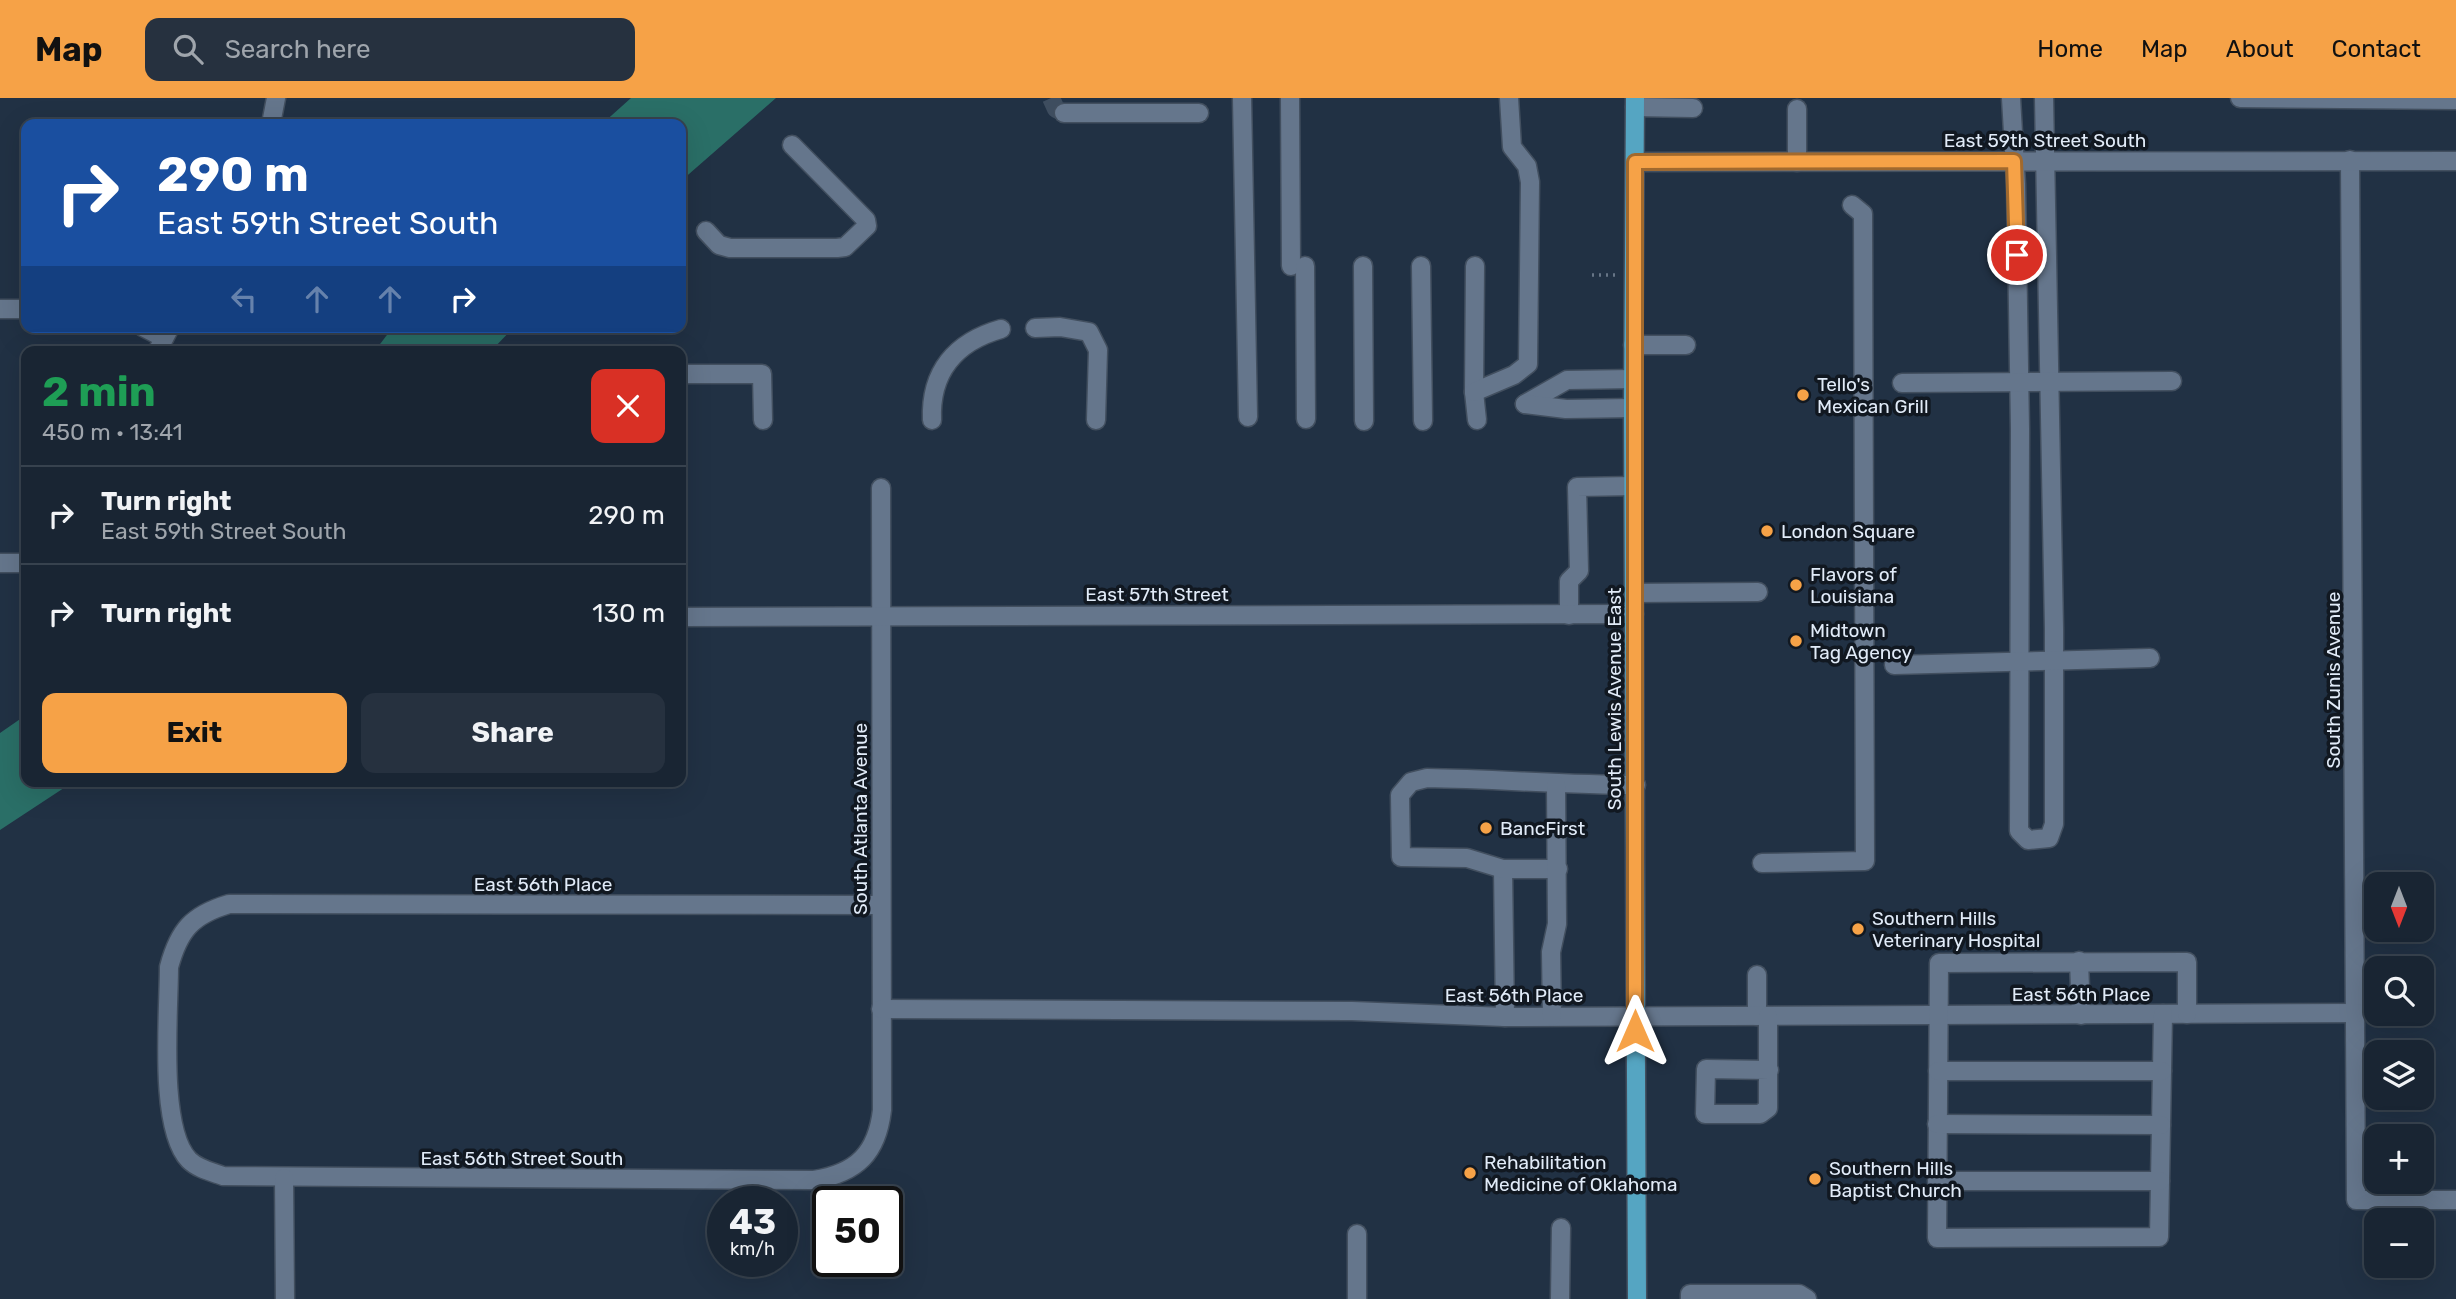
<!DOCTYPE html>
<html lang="en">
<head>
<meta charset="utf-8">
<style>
  body { margin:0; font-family:Rubik,sans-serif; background:#26313f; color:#f1f3f6; height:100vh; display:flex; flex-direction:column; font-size:26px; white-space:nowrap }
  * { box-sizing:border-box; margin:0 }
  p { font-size:23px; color:#9fa5ac }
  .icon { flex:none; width:38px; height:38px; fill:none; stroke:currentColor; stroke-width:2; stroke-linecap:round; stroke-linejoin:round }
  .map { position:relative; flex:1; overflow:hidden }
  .sheet { position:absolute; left:21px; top:248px; width:665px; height:441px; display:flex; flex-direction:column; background:#192533; border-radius:14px; box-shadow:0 7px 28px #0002,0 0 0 2px #37424e }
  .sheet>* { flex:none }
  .hud { position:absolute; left:21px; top:21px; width:665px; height:214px; border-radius:14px; box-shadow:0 7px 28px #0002,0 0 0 2px #37424e; background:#1a4fa0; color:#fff; overflow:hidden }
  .needle { width:46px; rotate:180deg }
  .controls { position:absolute; left:2364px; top:774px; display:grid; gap:14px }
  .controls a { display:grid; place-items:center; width:70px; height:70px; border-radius:14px; background:#192533; box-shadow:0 7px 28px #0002,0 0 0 2px #37424e; font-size:35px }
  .speed { position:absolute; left:707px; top:1088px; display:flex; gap:14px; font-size:35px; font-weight:700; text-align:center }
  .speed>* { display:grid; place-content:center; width:91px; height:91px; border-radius:50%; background:#192533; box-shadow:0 7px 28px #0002,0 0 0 2px #37424e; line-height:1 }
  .speed small { font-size:18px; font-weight:400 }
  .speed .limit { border:4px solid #111; border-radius:10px; background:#fff; color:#111 }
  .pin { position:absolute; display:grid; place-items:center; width:60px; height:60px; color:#fff; margin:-30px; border:4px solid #fff; border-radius:50%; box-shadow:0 2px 7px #0007 }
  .me { position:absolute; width:77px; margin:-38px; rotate:0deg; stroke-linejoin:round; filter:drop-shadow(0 0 5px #0008) }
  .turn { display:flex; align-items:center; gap:24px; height:147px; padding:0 21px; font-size:32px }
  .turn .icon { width:91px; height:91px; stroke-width:2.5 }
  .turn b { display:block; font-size:49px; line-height:60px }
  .lanes { display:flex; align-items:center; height:66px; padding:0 21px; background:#0003; justify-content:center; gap:35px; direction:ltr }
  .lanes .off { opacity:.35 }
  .round { display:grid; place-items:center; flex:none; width:74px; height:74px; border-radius:14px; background:#26313f }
  .headline { display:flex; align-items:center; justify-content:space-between; height:119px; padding:0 21px }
  h1 { font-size:42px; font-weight:700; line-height:52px; color:#1e9e55 }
  .primary-button { display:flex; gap:14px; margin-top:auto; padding:14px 21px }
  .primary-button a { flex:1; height:80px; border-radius:14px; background:#f6a247; color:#111; font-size:28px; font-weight:700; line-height:80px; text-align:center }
  .primary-button a+a { background:#26313f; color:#f1f3f6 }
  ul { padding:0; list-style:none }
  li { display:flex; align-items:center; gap:21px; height:98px; padding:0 21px; border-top:2px solid #37424e }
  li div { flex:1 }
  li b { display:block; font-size:26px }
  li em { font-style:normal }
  header { display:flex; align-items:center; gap:42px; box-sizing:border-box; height:98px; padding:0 35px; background:#f6a247; color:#111 }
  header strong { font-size:33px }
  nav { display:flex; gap:38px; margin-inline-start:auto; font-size:24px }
  .search { width:490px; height:63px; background:#26313f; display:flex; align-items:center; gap:18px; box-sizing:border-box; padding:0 24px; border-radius:14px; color:#9fa5ac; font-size:26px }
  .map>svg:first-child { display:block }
</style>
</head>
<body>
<header>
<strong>Map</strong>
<div class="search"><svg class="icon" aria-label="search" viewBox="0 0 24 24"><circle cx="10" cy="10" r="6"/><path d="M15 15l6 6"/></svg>Search here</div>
<nav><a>Home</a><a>Map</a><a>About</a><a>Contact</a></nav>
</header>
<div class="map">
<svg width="2456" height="1201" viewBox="0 0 2456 1201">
  <rect width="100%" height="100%" fill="#213144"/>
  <g fill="#2a6f67">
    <polygon points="631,0 776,0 681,83 681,26 602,26"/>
    <polygon points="393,229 514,229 490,254 374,254"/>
    <polygon points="26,617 26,684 73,684 0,732 0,635"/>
  </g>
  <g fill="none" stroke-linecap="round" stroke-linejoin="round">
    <polyline stroke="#3e4d5f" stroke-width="18" stroke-dasharray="18 9" stroke-linecap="butt" points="1051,0 1056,11 1064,15"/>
    <defs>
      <g id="minor">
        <polyline points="1242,0 1248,319"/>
        <polyline points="1290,0 1291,168"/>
        <polyline points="2011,0 2016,86 2020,331 2019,733 2028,742 2049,740 2054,726 2054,531 2044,0"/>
        <polyline points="2240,0 2456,2"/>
        <polyline points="1635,9 1693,10"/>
        <polyline points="1064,15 1199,15"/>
        <polyline points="271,26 276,0"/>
        <polyline points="2350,62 2356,1102 2456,1102"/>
        <polyline points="1635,64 2456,63"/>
        <polyline points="1797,64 1797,11"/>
        <polyline points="706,133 719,147 730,150 837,150 845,149 867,128 866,122 792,47"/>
        <polyline points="1305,168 1306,321"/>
        <polyline points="1363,168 1364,323"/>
        <polyline points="1421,168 1423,323"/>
        <polyline points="1475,168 1474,294 1477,322"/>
        <polyline points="0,211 26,211"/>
        <polyline points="143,229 164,240"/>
        <polyline points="1035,230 1060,229 1089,234 1098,252 1096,322"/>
        <polyline points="1633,247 1686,247"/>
        <polyline points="157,254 170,229"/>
        <polyline points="681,276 762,276 763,322"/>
        <polyline points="1902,285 2172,283"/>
        <polyline points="1474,294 1514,277 1528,266 1530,84 1527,68 1512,49 1509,0"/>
        <polyline points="1525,306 1567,282 1633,281"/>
        <polyline points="1525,306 1566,311 1633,310"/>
        <path d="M932 322C930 274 955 244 1001 231"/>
        <path d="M881 390 882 1012C877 1055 857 1075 814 1082L223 1078C212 1074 198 1071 189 1062 158 1030 169 914 169 869 179 832 192 817 229 806L881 807"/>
        <polyline points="0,465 26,465"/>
        <polyline points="1634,495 1758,494"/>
        <polyline points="1569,517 1569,483 1579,473 1577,389 1633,388"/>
        <polyline points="681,519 1634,516"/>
        <polyline points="1894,567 2150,560"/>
        <polyline points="1762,765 1865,763 1863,116 1852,107"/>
        <polyline points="1503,771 1505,919"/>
        <path d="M1558 771H1503L1467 760 1401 759 1400 697 1411 684 1427 680C1497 681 1566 687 1636 687"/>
        <polyline points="2079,863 2081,917"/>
        <polyline points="1757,877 1757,918"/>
        <polyline points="881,911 1352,913 1505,919 2357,915"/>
        <polyline points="2163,916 2159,1139 1937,1140 1939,865 2187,864 2187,916"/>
        <polyline points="1552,918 1551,854 1557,826 1556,687"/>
        <polyline points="1768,918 1768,1010 1760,1016 1705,1016 1706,971 1769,972"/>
        <polyline points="1938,973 2162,973"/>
        <polyline points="1937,1026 2161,1027"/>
        <polyline points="284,1080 285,1201"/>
        <polyline points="1937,1083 2160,1083"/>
        <polyline points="1357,1201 1357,1136"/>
        <polyline points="1560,1201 1561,1130"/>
        <polyline points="1690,1201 1690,1196 1799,1196 1807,1201"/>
      </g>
      <polyline id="major" points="1635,0 1633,310 1637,1201"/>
    </defs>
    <use href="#minor" stroke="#424f5f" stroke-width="21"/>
    <use href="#major" stroke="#424f5f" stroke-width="21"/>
    <polyline stroke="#677586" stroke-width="3.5" stroke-dasharray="2 5" stroke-linecap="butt" points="1592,177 1615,177"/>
    <use href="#minor" stroke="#65768c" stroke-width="18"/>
    <use href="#major" stroke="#55a5c2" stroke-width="18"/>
  </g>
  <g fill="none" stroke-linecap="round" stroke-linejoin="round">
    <defs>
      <polyline id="route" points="1635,933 1635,64 2014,63 2017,157"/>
    </defs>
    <use href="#route" stroke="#a0692e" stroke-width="18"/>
    <use href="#route" stroke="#f6a247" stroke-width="12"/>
  </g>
  <g fill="#f6a247" stroke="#111821" stroke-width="2.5">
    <circle cx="1803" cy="297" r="7"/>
    <circle cx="1767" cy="433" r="7"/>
    <circle cx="1796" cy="487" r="7"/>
    <circle cx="1796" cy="543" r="7"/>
    <circle cx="1486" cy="730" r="7"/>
    <circle cx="1858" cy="831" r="7"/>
    <circle cx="1470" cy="1075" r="7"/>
    <circle cx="1815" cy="1081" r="7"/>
  </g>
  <g text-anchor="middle" stroke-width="7" stroke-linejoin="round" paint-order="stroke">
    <g font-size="19" fill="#e1ebf8" stroke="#111821">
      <text x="2045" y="49">East 59th Street South</text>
      <text x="1157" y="503">East 57th Street</text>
      <text transform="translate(2333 582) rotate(-90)" y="7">South Zunis Avenue</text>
      <text transform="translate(1614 601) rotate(-90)" y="7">South Lewis Avenue East</text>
      <text transform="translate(860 721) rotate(-90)" y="7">South Atlanta Avenue</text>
      <text x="543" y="793">East 56th Place</text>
      <text x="2081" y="903">East 56th Place</text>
      <text x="1514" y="904">East 56th Place</text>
      <text x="522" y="1067">East 56th Street South</text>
    </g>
    <g font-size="19" fill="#e1ebf8" stroke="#111821" text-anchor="start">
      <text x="1817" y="293">Tello's<tspan x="1817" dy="22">Mexican Grill</tspan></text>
      <text x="1781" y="440">London Square</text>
      <text x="1810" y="483">Flavors of<tspan x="1810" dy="22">Louisiana</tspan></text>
      <text x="1810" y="539">Midtown<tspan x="1810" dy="22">Tag Agency</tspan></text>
      <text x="1500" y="737">BancFirst</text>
      <text x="1872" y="827">Southern Hills<tspan x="1872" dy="22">Veterinary Hospital</tspan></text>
      <text x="1484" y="1071">Rehabilitation<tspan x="1484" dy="22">Medicine of Oklahoma</tspan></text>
      <text x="1829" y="1077">Southern Hills<tspan x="1829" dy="22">Baptist Church</tspan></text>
    </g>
  </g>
</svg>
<div class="controls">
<a><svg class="needle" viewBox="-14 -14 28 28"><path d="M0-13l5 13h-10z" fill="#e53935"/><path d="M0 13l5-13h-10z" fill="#9fa5ac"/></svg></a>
<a><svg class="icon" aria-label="search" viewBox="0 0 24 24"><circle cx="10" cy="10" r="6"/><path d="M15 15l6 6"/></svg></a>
<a><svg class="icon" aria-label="layers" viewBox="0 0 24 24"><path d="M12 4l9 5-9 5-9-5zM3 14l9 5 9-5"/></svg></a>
<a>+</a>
<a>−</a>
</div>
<div class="speed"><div>43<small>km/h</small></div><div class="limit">50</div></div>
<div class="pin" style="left:2017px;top:157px;background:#d93025"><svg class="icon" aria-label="arrive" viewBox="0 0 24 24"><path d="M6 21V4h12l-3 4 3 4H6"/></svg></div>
<svg class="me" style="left:1635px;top:933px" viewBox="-20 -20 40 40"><path d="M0-17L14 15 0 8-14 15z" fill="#f6a247" stroke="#fff" stroke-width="4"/></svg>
<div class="hud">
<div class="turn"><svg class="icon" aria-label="right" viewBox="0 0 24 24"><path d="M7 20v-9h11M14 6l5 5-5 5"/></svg><div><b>290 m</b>East 59th Street South</div></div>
<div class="lanes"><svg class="icon off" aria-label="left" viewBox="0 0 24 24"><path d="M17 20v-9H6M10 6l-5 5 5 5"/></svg><svg class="icon off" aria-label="ahead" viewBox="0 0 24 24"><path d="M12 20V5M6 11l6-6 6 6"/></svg><svg class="icon off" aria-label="ahead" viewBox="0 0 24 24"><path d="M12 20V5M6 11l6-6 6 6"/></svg><svg class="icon" aria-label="right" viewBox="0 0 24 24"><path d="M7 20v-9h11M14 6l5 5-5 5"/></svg></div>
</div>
<section class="sheet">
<div class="headline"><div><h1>2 min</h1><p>450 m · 13:41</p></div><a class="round" style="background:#d93025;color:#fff"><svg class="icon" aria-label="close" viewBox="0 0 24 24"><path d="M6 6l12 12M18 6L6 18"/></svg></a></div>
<ul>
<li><svg class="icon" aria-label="right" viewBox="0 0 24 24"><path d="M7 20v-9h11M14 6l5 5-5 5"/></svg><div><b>Turn right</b><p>East 59th Street South</p></div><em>290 m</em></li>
<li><svg class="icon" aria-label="right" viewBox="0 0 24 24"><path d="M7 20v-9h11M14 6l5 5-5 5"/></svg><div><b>Turn right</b></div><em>130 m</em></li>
</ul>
<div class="primary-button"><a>Exit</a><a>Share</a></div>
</section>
</div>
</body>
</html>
